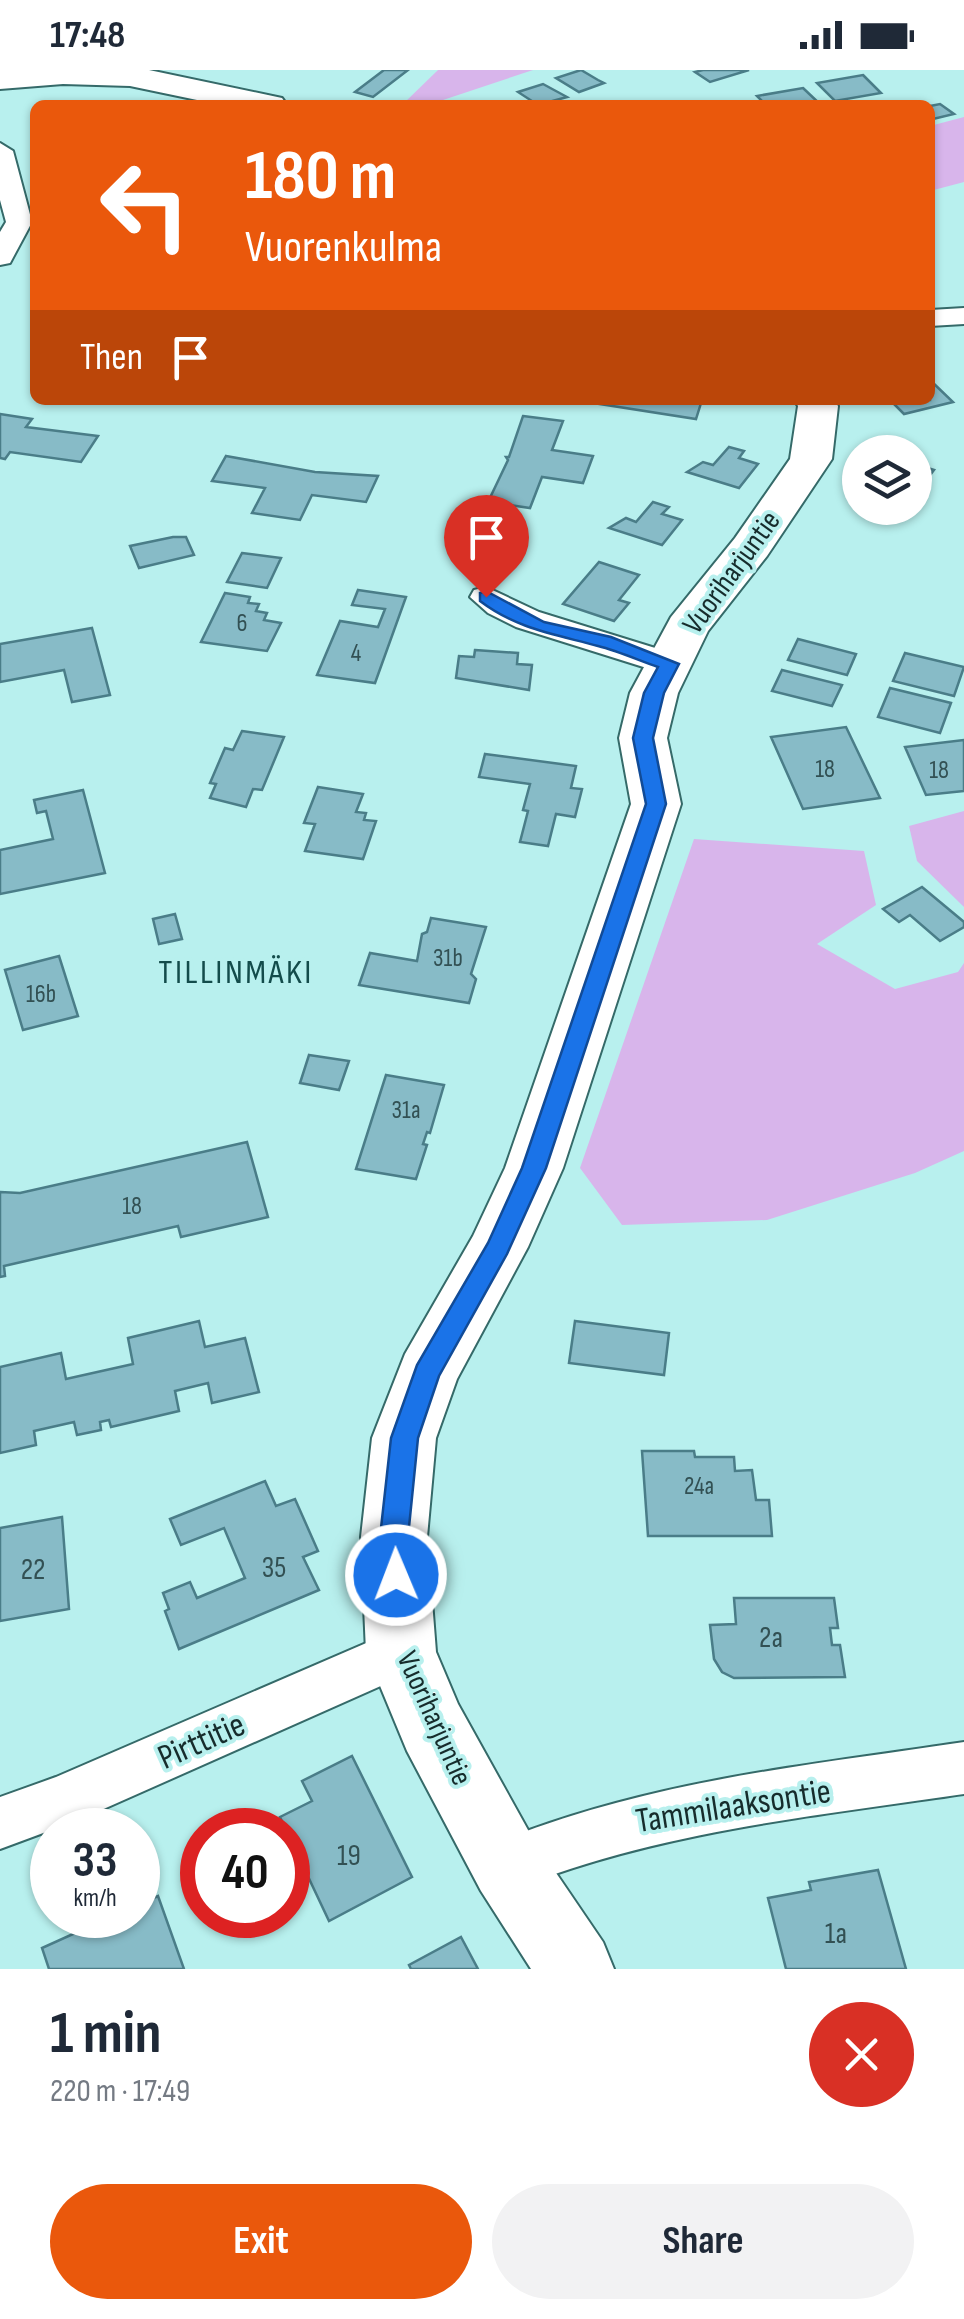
<!DOCTYPE html>
<html lang="en">
<head>
<meta charset="utf-8">
<style>
  body { margin:0; font-family:"Sofia Sans Condensed",sans-serif; background:#f2f2f3; color:#1f2937; height:100vh; display:flex; flex-direction:column; font-size:38px; white-space:nowrap }
  * { box-sizing:border-box; margin:0 }
  p { font-size:32px; color:#747a83 }
  .icon { flex:none; width:55px; height:55px; fill:none; stroke:currentColor; stroke-width:2; stroke-linecap:round; stroke-linejoin:round }
  .map { position:relative; height:1899px; overflow:hidden }
  .side { display:flex; flex-direction:column; background:#fff; flex:1 }
  .side>* { flex:none }
  .hud { position:absolute; left:30px; top:30px; width:905px; height:305px; border-radius:15px; box-shadow:0 2px 8px #0004; background:#ea580c; color:#fff; overflow:hidden }
  .fabs { position:absolute; left:842px; top:365px; display:grid; gap:20px }
  .fabs a { display:grid; place-items:center; width:90px; height:90px; border-radius:50%; background:#fff; box-shadow:0 2px 8px #0004; font-size:50px }
  .speed { position:absolute; left:30px; top:1738px; display:flex; gap:20px; font-size:50px; font-weight:700; text-align:center }
  .speed>* { display:grid; place-content:center; width:130px; height:130px; border-radius:50%; background:#fff; box-shadow:0 2px 8px #0004; line-height:1 }
  .speed small { font-size:25px; font-weight:400 }
  .speed .limit { border:15px solid #d22; background:#fff; color:#111 }
  .pin { position:absolute; display:grid; place-items:center; width:85px; height:85px; color:#fff; margin:-102px -42px; border-radius:50% 50% 50% 0; rotate:-45deg; box-shadow:0 0 10px #0007 }
  .pin .icon { rotate:45deg }
  .me { position:absolute; width:110px; margin:-55px; rotate:359deg; stroke-linejoin:round; filter:drop-shadow(0 0 8px #0008) }
  .turn { display:flex; align-items:center; gap:35px; height:210px; padding:0 50px; font-size:45px }
  .turn .icon { width:130px; height:130px; stroke-width:2.5 }
  .turn b { display:block; font-size:70px; line-height:85px }
  .then { display:flex; align-items:center; height:95px; padding:0 50px; background:#0003; gap:20px; font-size:38px }
  .round { display:grid; place-items:center; flex:none; width:105px; height:105px; border-radius:52px; background:#f2f2f3 }
  .headline { display:flex; align-items:center; justify-content:space-between; height:170px; padding:0 50px }
  h1 { font-size:60px; font-weight:700; line-height:75px }
  .cta { display:flex; gap:20px; margin-top:auto; padding:20px 50px }
  .cta a { flex:1; height:115px; border-radius:60px; background:#ea580c; color:#fff; font-size:40px; font-weight:700; line-height:115px; text-align:center }
  .cta a+a { background:#f2f2f3; color:#1f2937 }
  .status { display:flex; justify-content:space-between; align-items:center; height:70px; padding:0 50px; background:#fff; direction:ltr }
  .status svg { height:28px; fill:currentColor }
  .map>svg:first-child { display:block }
</style>
</head>
<body>
<div class="status"><b>17:48</b><svg viewBox="0 0 49 12"><path d="M0 12V9h3v3zM5 12V6h3v6zM10 12V3h3v9zM15 12V0h3v12zM26 1h20v11H26zM47 4h2v5h-2z"/></svg></div>
<div class="map">
<svg width="964" height="1899" viewBox="0 0 964 1899">
  <rect width="100%" height="100%" fill="#b8f0ee"/>
  <g fill="#d8b5eb">
    <polygon points="438,0 533,0 428,35 402,35"/>
    <polygon points="964,47 964,112 930,121 930,56"/>
    <polygon points="964,741 964,837 917,791 909,756"/>
    <polygon points="694,769 864,781 876,835 817,874 895,919 958,902 964,893 964,1081 915,1103 767,1150 622,1155 580,1098"/>
  </g>
  <g fill="#87bbc7" stroke="#4a7d88" stroke-width="2.5">
    <polygon points="384,0 408,0 373,27 355,22"/>
    <polygon points="581,0 598,10 604,13 579,22 556,8"/>
    <polygon points="703,0 749,0 710,12 695,2"/>
    <polygon points="863,5 881,23 835,31 817,13"/>
    <polygon points="543,14 567,27 538,35 518,22"/>
    <polygon points="803,18 821,35 766,35 757,26"/>
    <polygon points="940,34 954,44 933,49 930,36"/>
    <polygon points="930,310 953,332 904,344 890,330 930,330"/>
    <polygon points="574,330 680,330 701,333 696,349"/>
    <polygon points="0,344 32,349 26,357 98,366 81,392 10,382 5,389 0,388"/>
    <polygon points="523,346 563,351 552,380 593,386 583,413 542,407 530,438 488,432 508,390 506,387 509,387"/>
    <polygon points="729,377 744,381 739,388 758,394 739,418 687,402 703,392 713,395"/>
    <polygon points="226,386 315,402 378,406 366,432 312,425 300,450 252,443 265,418 212,411"/>
    <polygon points="915,394 934,400 915,425"/>
    <polygon points="653,432 669,437 662,444 682,450 662,475 609,458 626,448 636,452"/>
    <polygon points="173,467 186,467 194,485 139,498 130,476"/>
    <polygon points="242,483 281,488 267,518 227,512"/>
    <polygon points="599,492 639,505 619,530 629,533 614,551 563,534"/>
    <polygon points="358,520 406,527 375,613 317,605 340,551 378,557 385,539 352,535"/>
    <polygon points="225,523 250,527 248,533 259,534 256,541 267,543 264,550 281,553 267,581 201,572"/>
    <polygon points="92,558 110,625 72,632 64,600 0,612 0,574"/>
    <polygon points="798,569 856,584 847,605 788,590"/>
    <polygon points="475,580 518,583 517,594 532,595 529,620 456,608 459,586 474,587"/>
    <polygon points="905,583 964,597 954,626 893,611"/>
    <polygon points="782,600 842,615 832,636 772,621"/>
    <polygon points="890,618 951,633 940,663 878,647"/>
    <polygon points="846,657 880,728 803,739 771,667"/>
    <polygon points="242,661 284,667 262,720 253,719 246,737 210,728 216,714 210,713 225,678 233,680"/>
    <polygon points="964,670 964,721 926,725 905,677"/>
    <polygon points="485,684 576,696 571,718 582,719 575,747 556,744 548,776 520,772 528,741 523,740 530,714 479,707"/>
    <polygon points="318,717 363,724 356,742 366,743 364,750 376,751 363,789 305,781 315,754 304,753"/>
    <polygon points="83,720 105,803 0,824 0,780 53,769 46,741 37,743 34,730"/>
    <polygon points="922,817 964,852 964,857 940,871 910,845 899,852 883,839"/>
    <polygon points="175,844 182,869 159,874 153,849"/>
    <polygon points="431,848 486,857 471,904 476,909 469,933 359,915 370,883 417,891 422,864 427,862"/>
    <polygon points="59,886 78,946 23,960 5,900"/>
    <polygon points="309,985 349,991 339,1020 300,1013"/>
    <polygon points="386,1005 444,1015 430,1063 427,1062 423,1074 427,1075 416,1109 356,1099"/>
    <polygon points="247,1072 268,1147 181,1167 178,1156 4,1196 5,1206 0,1207 0,1122 20,1123"/>
    <polygon points="199,1251 205,1277 245,1268 259,1322 212,1333 208,1313 175,1321 179,1341 111,1357 109,1350 100,1352 101,1360 77,1365 74,1352 34,1361 36,1375 0,1383 0,1297 61,1283 66,1309 133,1294 128,1268"/>
    <polygon points="575,1251 669,1263 664,1305 569,1293"/>
    <polygon points="642,1381 694,1381 695,1387 734,1387 735,1401 752,1400 756,1430 769,1430 772,1466 648,1466"/>
    <polygon points="265,1411 276,1436 295,1429 318,1481 303,1487 319,1520 179,1579 165,1541 169,1539 163,1523 190,1512 197,1528 245,1508 224,1458 181,1475 170,1449"/>
    <polygon points="62,1447 69,1539 0,1551 0,1458"/>
    <polygon points="734,1528 834,1528 838,1558 830,1558 832,1575 840,1575 845,1607 734,1608 722,1602 714,1589 710,1555 736,1554"/>
    <polygon points="352,1686 412,1807 329,1851 280,1747 312,1731 302,1711"/>
    <polygon points="878,1800 906,1899 786,1899 768,1828 811,1820 809,1812"/>
    <polygon points="158,1826 184,1899 49,1899 42,1878 115,1845 138,1845 138,1835"/>
    <polygon points="461,1867 478,1899 411,1899 409,1895"/>
  </g>
  <g fill="none" stroke-linecap="round" stroke-linejoin="round">
    <defs>
      <g id="street">
        <polygon points="0,73 13,81 32,152 10,193 0,195 0,162 6,152 0,130"/>
        <polygon points="964,238 964,254 930,256 930,240"/>
        <polygon points="486,517 539,542 681,586 686,594 681,602 669,605 516,557 488,543 470,527 474,520"/>
        <polygon points="401,1558 419,1565 426,1582 419,1599 81,1749 0,1779 0,1727 56,1707"/>
        <path d="M964 1672V1724C808 1747 654 1762 507 1822L488 1814 480 1795 488 1776C645 1711 797 1697 964 1672Z"/>
      </g>
      <g id="secondary">
        <polygon points="0,0 149,0 282,28 287,35 221,35 130,16 63,14 0,19"/>
        <polygon points="794,330 834,330 838,336 832,389 767,486 708,561 678,623 667,668 681,734 563,1098 528,1177 457,1309 436,1368 427,1467 436,1582 458,1634 533,1769 603,1872 614,1899 531,1899 481,1821 407,1681 366,1582 361,1467 372,1368 405,1284 473,1166 505,1098 631,734 619,668 630,623 671,547 735,468 790,389 798,336"/>
      </g>
    </defs>
    <use href="#street" stroke="#356a69" stroke-width="4"/>
    <use href="#secondary" stroke="#356a69" stroke-width="4"/>
    <use href="#street" fill="#fff" fill-rule="evenodd"/>
    <use href="#secondary" fill="#fff" fill-rule="evenodd"/>
  </g>
  <path fill="#1a73e8" stroke="#114b97" stroke-width="2.5" d="M486 521 544 552 611 567 679 594 664 623 653 668 666 734 546 1098 507 1184 439 1306 418 1368 408 1467 410 1505 406 1514 396 1518 386 1514 380 1467 391 1368 417 1295 488 1173 522 1098 646 734 633 668 644 623 658 597C638 590 618 581 598 576 554 564 517 559 480 531V523Z"/>
  <g text-anchor="middle" stroke-width="8" stroke-linejoin="round" paint-order="stroke">
    <g font-size="25" fill="#325053">
      <text x="242" y="561">6</text>
      <text x="356" y="591">4</text>
      <text x="825" y="707">18</text>
      <text x="939" y="708">18</text>
      <text x="448" y="896">31b</text>
      <text x="41" y="932">16b</text>
      <text x="406" y="1048">31a</text>
      <text x="132" y="1144">18</text>
      <text x="699" y="1424">24a</text>
    </g>
    <g font-size="30" fill="#162c2c" stroke="#b8f0ee">
      <text transform="translate(731 502) rotate(-54)" y="10">Vuoriharjuntie</text>
      <text transform="translate(435 1648) rotate(66)" y="10">Vuoriharjuntie</text>
    </g>
    <g font-size="30" fill="#325053">
      <text x="274" y="1507">35</text>
      <text x="33" y="1509">22</text>
      <text x="771" y="1577">2a</text>
      <text x="349" y="1795">19</text>
      <text x="836" y="1873">1a</text>
    </g>
    <g font-size="35" letter-spacing="2.5" fill="#134c4b" stroke="#b8f0ee">
      <text x="236" y="913">TILLINMÄKI</text>
    </g>
    <g font-size="35" fill="#162c2c" stroke="#b8f0ee">
      <text transform="translate(201 1670) rotate(-24)" y="12">Pirttitie</text>
      <text transform="translate(733 1735) rotate(-9)" y="12">Tammilaaksontie</text>
    </g>
  </g>
</svg>
<div class="fabs">
<a><svg class="icon" aria-label="layers" viewBox="0 0 24 24"><path d="M12 4l9 5-9 5-9-5zM3 14l9 5 9-5"/></svg></a>
</div>
<div class="speed"><div>33<small>km/h</small></div><div class="limit">40</div></div>
<div class="pin" style="left:486px;top:527px;background:#d93025"><svg class="icon" aria-label="arrive" viewBox="0 0 24 24"><path d="M6 21V4h12l-3 4 3 4H6"/></svg></div>
<svg class="me" style="left:396px;top:1505px" viewBox="-20 -20 40 40"><circle r="17" fill="#1a73e8" stroke="#fff" stroke-width="3"/><path d="M0-11L8 9 0 5-8 9z" fill="#fff"/></svg>
<div class="hud">
<div class="turn"><svg class="icon" aria-label="left" viewBox="0 0 24 24"><path d="M17 20v-9H6M10 6l-5 5 5 5"/></svg><div><b>180 m</b>Vuorenkulma</div></div>
<div class="then">Then<svg class="icon" aria-label="arrive" viewBox="0 0 24 24"><path d="M6 21V4h12l-3 4 3 4H6"/></svg></div>
</div>
</div>
<section class="side">
<div class="headline"><div><h1>1 min</h1><p>220 m · 17:49</p></div><a class="round" style="background:#d93025;color:#fff"><svg class="icon" aria-label="close" viewBox="0 0 24 24"><path d="M6 6l12 12M18 6L6 18"/></svg></a></div>
<div class="cta"><a>Exit</a><a>Share</a></div>
</section>
</body>
</html>
